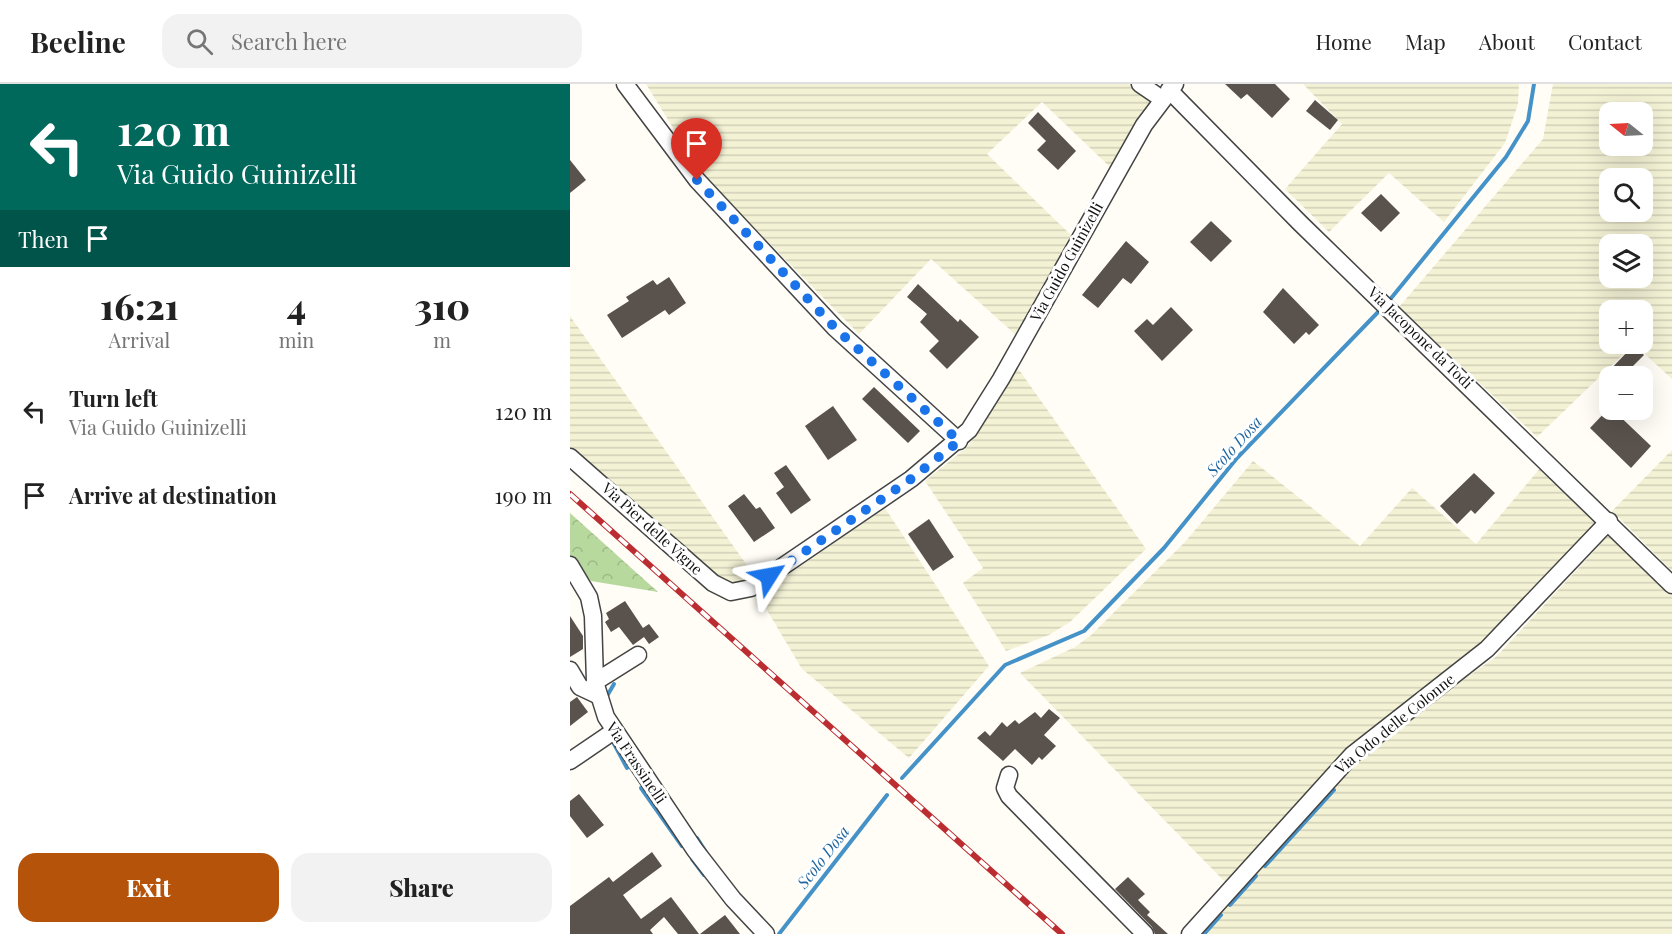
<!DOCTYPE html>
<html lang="en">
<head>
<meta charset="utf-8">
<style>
  body { margin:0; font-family:"Playfair Display",serif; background:#f2f2f2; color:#222; height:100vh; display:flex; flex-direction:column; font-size:22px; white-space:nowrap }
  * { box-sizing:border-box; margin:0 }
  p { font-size:20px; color:#767676 }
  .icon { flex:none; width:33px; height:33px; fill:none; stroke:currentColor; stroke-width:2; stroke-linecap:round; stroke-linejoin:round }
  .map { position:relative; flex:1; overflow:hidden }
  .drawer { display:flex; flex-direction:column; background:#fff; width:570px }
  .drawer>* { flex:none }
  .top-card { background:#00695c; color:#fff; overflow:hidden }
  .needle { width:39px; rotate:288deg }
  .tools { position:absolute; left:1029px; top:18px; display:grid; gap:12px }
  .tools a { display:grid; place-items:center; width:54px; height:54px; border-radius:12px; background:#fff; box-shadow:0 6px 24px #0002; font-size:30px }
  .pin { position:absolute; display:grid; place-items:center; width:51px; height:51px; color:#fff; margin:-62px -26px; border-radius:50% 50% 50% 0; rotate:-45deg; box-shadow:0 0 6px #0007 }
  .pin .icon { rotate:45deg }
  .me { position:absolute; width:66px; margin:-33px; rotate:56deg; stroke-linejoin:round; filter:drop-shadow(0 0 4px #0008) }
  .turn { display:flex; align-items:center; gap:21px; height:126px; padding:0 18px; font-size:27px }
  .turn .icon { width:78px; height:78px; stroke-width:2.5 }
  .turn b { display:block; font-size:42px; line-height:51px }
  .then { display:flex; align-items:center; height:57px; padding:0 18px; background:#0003; gap:12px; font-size:22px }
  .eta { display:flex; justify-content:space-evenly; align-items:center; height:102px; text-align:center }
  .eta b { font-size:36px; font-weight:800; line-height:42px }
  .primary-button { display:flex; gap:12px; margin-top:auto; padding:12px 18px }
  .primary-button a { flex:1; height:69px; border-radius:18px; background:#b45309; color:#fff; font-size:24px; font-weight:800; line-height:69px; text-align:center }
  .primary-button a+a { background:#f2f2f2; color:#222 }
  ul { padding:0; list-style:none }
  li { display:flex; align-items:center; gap:18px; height:84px; padding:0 18px }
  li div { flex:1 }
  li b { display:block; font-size:22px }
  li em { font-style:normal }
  header { display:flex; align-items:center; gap:36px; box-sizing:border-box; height:84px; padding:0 30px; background:#fff; border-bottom:2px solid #e0e0e0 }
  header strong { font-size:28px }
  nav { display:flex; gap:33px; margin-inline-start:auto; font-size:21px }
  .search { width:420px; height:54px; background:#f2f2f2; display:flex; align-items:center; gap:15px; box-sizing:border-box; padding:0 21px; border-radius:18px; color:#767676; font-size:22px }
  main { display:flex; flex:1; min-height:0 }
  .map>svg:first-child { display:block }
</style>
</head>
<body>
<header>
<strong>Beeline</strong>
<div class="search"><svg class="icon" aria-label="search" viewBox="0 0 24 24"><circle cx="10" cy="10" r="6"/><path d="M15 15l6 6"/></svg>Search here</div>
<nav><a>Home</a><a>Map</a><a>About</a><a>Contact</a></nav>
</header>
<main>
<section class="drawer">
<div class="top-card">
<div class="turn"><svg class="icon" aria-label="left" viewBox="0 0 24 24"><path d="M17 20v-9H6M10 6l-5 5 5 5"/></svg><div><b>120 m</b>Via Guido Guinizelli</div></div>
<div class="then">Then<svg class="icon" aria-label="arrive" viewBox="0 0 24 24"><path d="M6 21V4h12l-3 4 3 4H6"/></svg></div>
</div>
<div class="eta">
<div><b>16:21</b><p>Arrival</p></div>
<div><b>4</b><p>min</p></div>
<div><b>310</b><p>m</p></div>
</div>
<ul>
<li><svg class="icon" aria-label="left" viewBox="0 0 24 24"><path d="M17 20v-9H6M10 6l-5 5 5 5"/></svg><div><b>Turn left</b><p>Via Guido Guinizelli</p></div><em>120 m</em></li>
<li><svg class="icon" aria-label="arrive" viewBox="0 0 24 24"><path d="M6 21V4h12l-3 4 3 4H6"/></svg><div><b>Arrive at destination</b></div><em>190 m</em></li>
</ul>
<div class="primary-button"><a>Exit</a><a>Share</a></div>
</section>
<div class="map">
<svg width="1102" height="850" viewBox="0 0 1102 850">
  <defs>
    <pattern id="farmland-rules" width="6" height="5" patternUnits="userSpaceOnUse" patternTransform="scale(1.5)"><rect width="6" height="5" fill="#f4f2d5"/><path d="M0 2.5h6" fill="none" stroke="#d0ceb6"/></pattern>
    <pattern id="forest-crowns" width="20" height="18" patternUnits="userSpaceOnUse" patternTransform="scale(1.5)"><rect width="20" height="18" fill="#b8d99e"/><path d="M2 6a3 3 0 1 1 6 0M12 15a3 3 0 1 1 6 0" fill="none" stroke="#9db987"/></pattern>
  </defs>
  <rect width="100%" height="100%" fill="#fffdf5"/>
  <g fill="url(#farmland-rules)" fill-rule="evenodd">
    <polygon points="76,0 563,0 584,16 567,37 540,83 472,18 417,70 501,151 447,252 361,175 289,250 132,91"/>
    <polygon points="733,0 949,0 948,20 935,59 874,138 819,89 759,148 715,105 772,40"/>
    <path d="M983 0H1102V295L1064 260 967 353 829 223 973 55ZM1040 28H1072V62H1040ZM1040 94H1072V128H1040ZM1040 160H1072V194H1040ZM1040 226H1072V260H1040Z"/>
    <polygon points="0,232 186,494 166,501 139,490 0,365"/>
    <polygon points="447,283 576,465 500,538 479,551 436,567 393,499 413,484 355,397 396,364 407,350"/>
    <polygon points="1102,366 1102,487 1042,427"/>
    <polygon points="683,377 790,462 842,404 906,460 972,382 1028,439 909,568 843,616 658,801 450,589 505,563 520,552 615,458"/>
    <polygon points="315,424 419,582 339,674 232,585 188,511"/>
    <polygon points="1040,450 1102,511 1102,850 631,850 777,686 851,626 927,572"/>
  </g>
  <polygon fill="url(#forest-crowns)" points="0,429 88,508 21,497 0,473"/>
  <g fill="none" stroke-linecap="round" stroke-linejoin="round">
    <g stroke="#4592c8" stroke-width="4">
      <polyline points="818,218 936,73 958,37 964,0"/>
      <polyline points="37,612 44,600"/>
      <polyline points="43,658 57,684"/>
      <polyline points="332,694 435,581 514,547 594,464 667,374 811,225"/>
      <polyline points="71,704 112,762"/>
      <polyline points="127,754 136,768"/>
      <polyline points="122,775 134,791"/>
      <polyline points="695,782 764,706"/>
      <polyline points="660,821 686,792"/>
      <polyline points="209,850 317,711"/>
      <polyline points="634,850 651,831"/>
    </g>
  </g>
  <g fill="#59524d">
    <polygon points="655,0 705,0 720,15 702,34 677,10 671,15"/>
    <polygon points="745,16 768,36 760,46 736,27"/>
    <polygon points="468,28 506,67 488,86 467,66 476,57 458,39"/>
    <polygon points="0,76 16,96 0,109"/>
    <polygon points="811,110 830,129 811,148 791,129"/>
    <polygon points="641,137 662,157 641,178 620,158"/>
    <polygon points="556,157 579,178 561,200 553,194 528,224 512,211"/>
    <polygon points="99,193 116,219 99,231 95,226 52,254 37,231 59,217 56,213 83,196 87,201"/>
    <polygon points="348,200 388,238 390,235 409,253 377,285 359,267 369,257 350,238 357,230 337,213"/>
    <polygon points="713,204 749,241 739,251 736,248 724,260 693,228"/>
    <polygon points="601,223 623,246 592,277 564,247 577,235 583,241"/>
    <polygon points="1064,261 1074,271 1053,292 1034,292"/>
    <polygon points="304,303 350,347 338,359 292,315"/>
    <polygon points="263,322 287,356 258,376 235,342"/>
    <polygon points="1040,323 1081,362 1061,384 1020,344"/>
    <polygon points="216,381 241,416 221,430 206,409 214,403 204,389"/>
    <polygon points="904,389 925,409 905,430 901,426 887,440 870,422"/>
    <polygon points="174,410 186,425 190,423 205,444 184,458 158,422"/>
    <polygon points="359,435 384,473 363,487 338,450"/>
    <polygon points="55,517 73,544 79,540 89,553 79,560 74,553 63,561 49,543 41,548 35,538 39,535 36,529"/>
    <polygon points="0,532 13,552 13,565 0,573"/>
    <polygon points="7,613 18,628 0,642 0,618"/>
    <polygon points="479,625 490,634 474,651 486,662 472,676 469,673 462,681 445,665 433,677 407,654 415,647 420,652 432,638 437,643 445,636 449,640 465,628 471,634"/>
    <polygon points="9,710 34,741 17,754 0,732 0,717"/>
    <polygon points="82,768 92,782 53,811 71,835 101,813 129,850 108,850 94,833 80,846 83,850 0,850 0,822 39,793 43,798"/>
    <polygon points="558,793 575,810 568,816 580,828 577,831 598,850 585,850 582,843 545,805"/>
    <polygon points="155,831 170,850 130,850"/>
  </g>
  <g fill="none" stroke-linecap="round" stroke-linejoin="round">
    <defs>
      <g id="minor">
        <polyline points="55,0 127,96 265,244 389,357"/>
        <polyline points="570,0 592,15"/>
        <polyline points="599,6 730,139 1102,501"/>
        <polyline points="0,373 143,499 161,508 181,504 341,395 399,346 431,295 574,41 605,0"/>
        <polyline points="0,481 19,513 23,532 25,598 36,633 125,766 163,815 196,850"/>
        <polyline points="0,586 10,603 27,611"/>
        <polyline points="25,598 68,571"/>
        <polyline points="0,677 44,647"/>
        <polyline points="439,691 435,704 439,712 575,850"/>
        <polyline points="620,850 782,671 917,565 1039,437"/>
      </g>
    </defs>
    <use href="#minor" stroke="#444" stroke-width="19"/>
    <use href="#minor" stroke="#fff" stroke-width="16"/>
    <defs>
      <polyline id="rail" points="0,410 492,850"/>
    </defs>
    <use href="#rail" stroke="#bc2d32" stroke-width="6"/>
    <use href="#rail" stroke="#fff" stroke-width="4" stroke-dasharray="11" stroke-linecap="butt"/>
  </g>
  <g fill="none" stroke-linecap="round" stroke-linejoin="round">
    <polyline stroke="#1a73e8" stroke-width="10" stroke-dasharray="0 18" points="127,96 265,244 389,357 341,395 199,492"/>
  </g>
  <g text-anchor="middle" stroke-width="6" stroke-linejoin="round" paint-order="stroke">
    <g font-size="15" fill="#111" stroke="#fff">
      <text transform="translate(497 178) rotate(-61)" y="5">Via Guido Guinizelli</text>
      <text transform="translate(850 254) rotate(44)" y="5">Via Jacopone da Todi</text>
      <text transform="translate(82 445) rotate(42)" y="5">Via Pier delle Vigne</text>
      <text transform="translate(825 640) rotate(-39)" y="5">Via Odo delle Colonne</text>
      <text transform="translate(66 679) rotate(56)" y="5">Via Frassinelli</text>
    </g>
    <g font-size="16" font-style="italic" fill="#1e659f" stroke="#fff">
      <text transform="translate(664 362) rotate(-48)" y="6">Scolo Dosa</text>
      <text transform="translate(253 773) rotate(-52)" y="6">Scolo Dosa</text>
    </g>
  </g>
</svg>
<div class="tools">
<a><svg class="needle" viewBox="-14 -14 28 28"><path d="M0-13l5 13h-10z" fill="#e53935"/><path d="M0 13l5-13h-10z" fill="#767676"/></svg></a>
<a><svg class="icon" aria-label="search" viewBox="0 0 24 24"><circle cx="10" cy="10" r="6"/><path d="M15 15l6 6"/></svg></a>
<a><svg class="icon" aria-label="layers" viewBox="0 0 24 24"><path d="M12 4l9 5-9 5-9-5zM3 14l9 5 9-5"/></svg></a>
<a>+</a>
<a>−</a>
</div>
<div class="pin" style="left:127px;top:96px;background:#d93025"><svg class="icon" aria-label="arrive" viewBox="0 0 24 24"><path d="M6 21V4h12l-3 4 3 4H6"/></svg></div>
<svg class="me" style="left:199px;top:492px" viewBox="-20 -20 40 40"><path d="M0-17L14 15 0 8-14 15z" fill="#1a73e8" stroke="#fff" stroke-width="4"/></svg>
</div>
</main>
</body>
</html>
